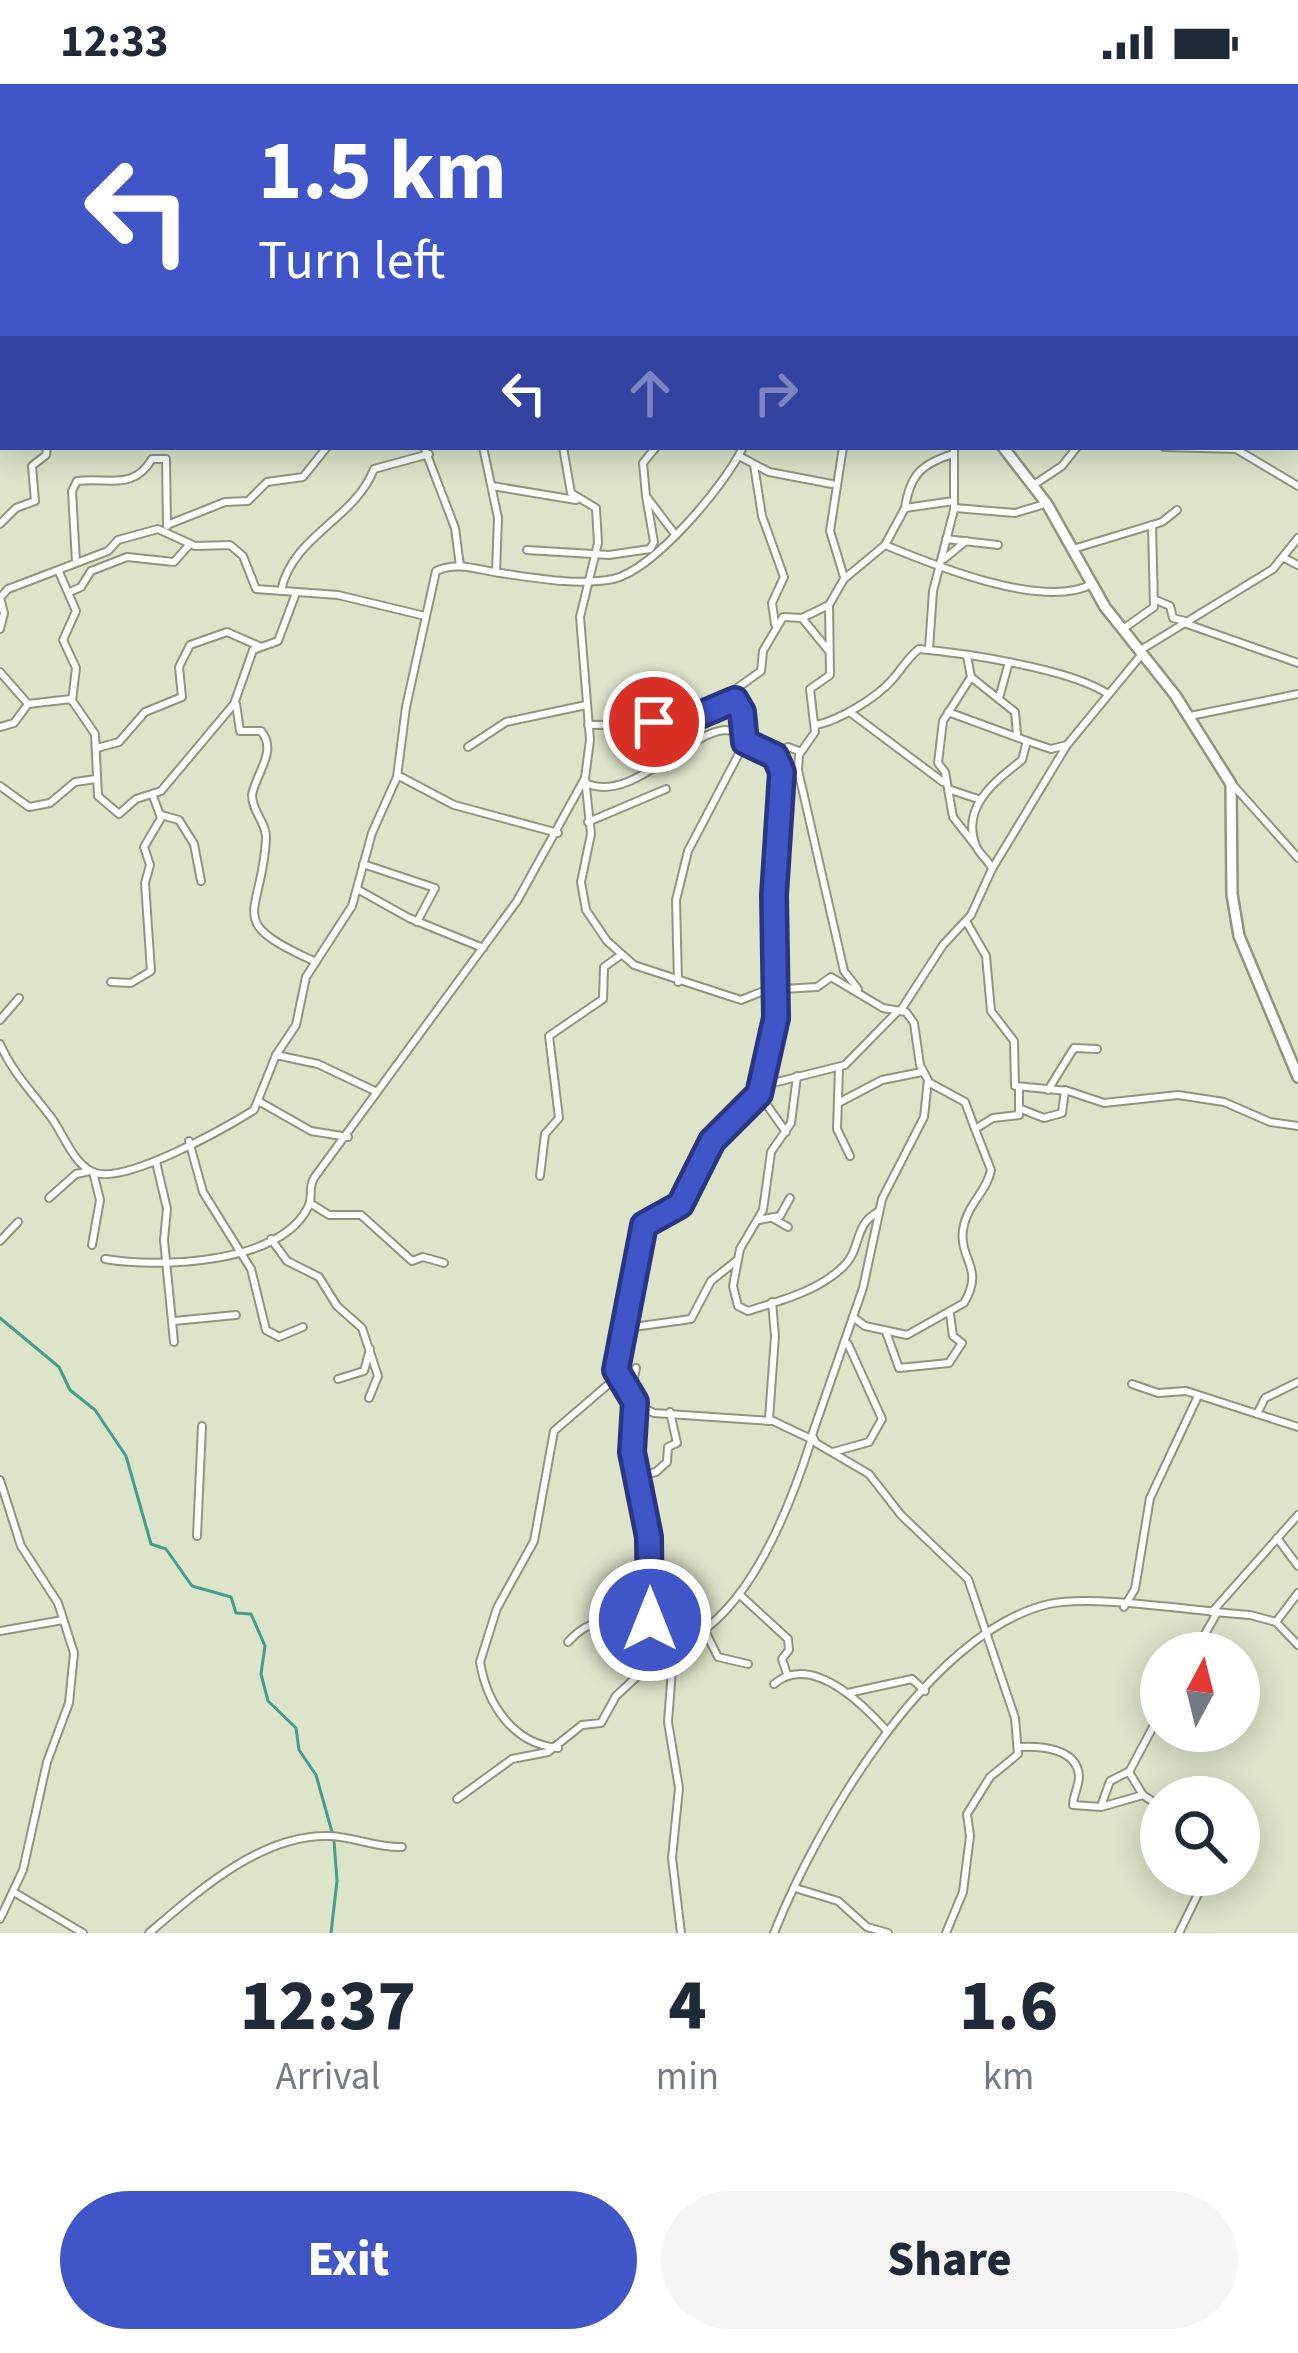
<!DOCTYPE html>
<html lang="en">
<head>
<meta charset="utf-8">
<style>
  body { margin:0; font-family:"Source Sans 3",sans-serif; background:#f6f6f7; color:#1f2937; height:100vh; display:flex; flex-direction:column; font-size:45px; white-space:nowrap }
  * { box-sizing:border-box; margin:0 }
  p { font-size:39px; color:#747a83 }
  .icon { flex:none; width:66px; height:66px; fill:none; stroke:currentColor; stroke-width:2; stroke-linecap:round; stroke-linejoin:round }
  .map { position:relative; height:1849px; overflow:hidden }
  .details { display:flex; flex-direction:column; background:#fff; flex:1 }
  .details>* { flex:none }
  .hud { position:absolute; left:0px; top:0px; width:1299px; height:366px; box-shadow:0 6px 30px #0003; background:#3f55c8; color:#fff; overflow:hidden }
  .needle { width:78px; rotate:7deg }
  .controls { position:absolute; left:1140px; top:1548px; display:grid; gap:24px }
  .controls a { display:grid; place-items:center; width:120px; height:120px; border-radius:50%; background:#fff; box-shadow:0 6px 30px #0003; font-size:60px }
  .pin { position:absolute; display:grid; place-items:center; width:102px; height:102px; color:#fff; margin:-51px; border:6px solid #fff; border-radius:50%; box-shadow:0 3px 12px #0007 }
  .me { position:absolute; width:132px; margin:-66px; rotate:0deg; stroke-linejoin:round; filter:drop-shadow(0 0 9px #0008) }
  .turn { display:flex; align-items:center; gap:42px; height:252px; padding:0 60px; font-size:54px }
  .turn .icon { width:156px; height:156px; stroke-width:2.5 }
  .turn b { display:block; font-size:84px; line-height:102px }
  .lanes { display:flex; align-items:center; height:114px; padding:0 60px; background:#0003; justify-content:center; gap:60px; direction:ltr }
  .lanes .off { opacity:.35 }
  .eta { display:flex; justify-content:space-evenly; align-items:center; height:204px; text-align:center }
  .eta b { font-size:72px; font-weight:800; line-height:84px }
  .primary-button { display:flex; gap:24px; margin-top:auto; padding:24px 60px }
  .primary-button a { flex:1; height:138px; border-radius:72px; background:#3f55c8; color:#fff; font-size:48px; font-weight:800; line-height:138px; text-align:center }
  .primary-button a+a { background:#f6f6f7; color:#1f2937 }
  .status { display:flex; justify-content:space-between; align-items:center; height:84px; padding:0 60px; background:#fff; direction:ltr }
  .status svg { height:33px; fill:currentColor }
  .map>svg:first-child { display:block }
</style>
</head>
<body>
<div class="status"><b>12:33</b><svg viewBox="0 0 49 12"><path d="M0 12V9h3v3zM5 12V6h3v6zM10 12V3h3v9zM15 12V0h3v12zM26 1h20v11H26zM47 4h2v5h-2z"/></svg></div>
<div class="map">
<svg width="1298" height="1849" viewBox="0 0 1298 1849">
  <rect width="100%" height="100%" fill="#dde4ca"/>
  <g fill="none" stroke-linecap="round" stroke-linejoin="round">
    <g stroke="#459d8b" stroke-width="3">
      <polyline points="0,1234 59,1283 70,1306 95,1326 126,1372 151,1460 166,1465 192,1502 231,1513 236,1529 251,1530 265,1562 261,1590 268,1617 296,1644 299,1666 316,1691 332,1748"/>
      <polyline points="331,1849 337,1797 334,1757"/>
    </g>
    <defs>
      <g id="minor">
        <polyline points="122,0 124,3"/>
        <polyline points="181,0 182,3"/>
        <polyline points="275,0 282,3"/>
        <polyline points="1077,0 1084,3"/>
        <polyline points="129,3 142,0"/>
        <polyline points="151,3 159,0"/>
        <polyline points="201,3 206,0"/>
        <polyline points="332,3 334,0"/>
        <polyline points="407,3 407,0"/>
        <polyline points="890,3 902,0"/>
        <polyline points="0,34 3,34"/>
        <polyline points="1296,80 1298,80"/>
        <polyline points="0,138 3,138"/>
        <polyline points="1296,151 1298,153"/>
        <polyline points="0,166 3,166"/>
        <polyline points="0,215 3,215"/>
        <polyline points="1296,233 1298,229"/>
        <polyline points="0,281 3,277"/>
        <polyline points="424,363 455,444 460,482"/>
        <polyline points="483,363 498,434 496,488"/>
        <polyline points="656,363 643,379 646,412 674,449"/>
        <polyline points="843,363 830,447 844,493"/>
        <polyline points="1164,363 1236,365 1298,402"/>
        <polyline points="739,372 769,388 832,400"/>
        <polyline points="754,381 762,432 784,493 772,519 775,540"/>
        <polyline points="1035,400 1062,382 1077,363"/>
        <polyline points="492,402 576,416"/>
        <path d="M905 424C910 391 921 380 953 370"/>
        <polyline points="955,424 1015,429 1045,420"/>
        <polyline points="0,440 16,424 35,417 32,382 46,371 47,363"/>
        <polyline points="167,441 225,418 248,417 267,398 303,393 327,363"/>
        <polyline points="946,455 998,461"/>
        <path d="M885 461C936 482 1044 526 1092 500"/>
        <polyline points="1073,465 1162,438 1177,426"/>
        <polyline points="527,466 609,471 650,465 654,458 646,412"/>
        <polyline points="1284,474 1298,481"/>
        <polyline points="944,475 966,457"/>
        <path d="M76 478 72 407 77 397C109 393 133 407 152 375H166L167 442"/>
        <polyline points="59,488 76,527 63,556 76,584 72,617"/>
        <path d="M281 507C292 452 355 435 374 385L429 370"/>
        <polyline points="70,508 81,503 91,487 127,473 174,478 190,460"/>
        <polyline points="0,514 8,505 108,467 118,456 158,445 195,462 230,461 243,472 256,505 338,511 425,532"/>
        <polyline points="1156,516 1170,522 1173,534 1189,538"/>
        <polyline points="802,534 829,521"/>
        <polyline points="1187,540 1298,579"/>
        <polyline points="0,545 4,529 0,514"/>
        <polyline points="1123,545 1154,523 1152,441"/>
        <polyline points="929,565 933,507 954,426 954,363"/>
        <polyline points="1139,567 1273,485 1298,454"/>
        <polyline points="967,572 971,593 1015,628 1017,650"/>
        <polyline points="0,588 28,620 71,615 95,650 98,712 119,730 136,715 161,707 234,620 253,566 278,557 296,509"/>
        <polyline points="971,593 943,637 938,679 945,688 953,733 975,761"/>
        <polyline points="999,614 1009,578"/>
        <path d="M236 620 240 647H261C278 667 256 689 252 711 252 728 267 739 266 755 262 833 222 836 316 878"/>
        <polyline points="948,628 1027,657"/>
        <polyline points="851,629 943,698"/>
        <polyline points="1190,632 1298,610"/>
        <polyline points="588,641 677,640 735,616"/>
        <path d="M816 641C840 636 876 614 892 596 902 585 908 573 919 565 965 569 1071 585 1108 610"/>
        <polyline points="0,643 14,639 28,620"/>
        <polyline points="745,658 770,672 788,663 799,667"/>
        <polyline points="468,663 506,638 586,621"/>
        <polyline points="97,664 119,658 145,628 182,613 179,583 190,561 227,548 259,562"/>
        <polyline points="775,672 782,688 774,811 776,905"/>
        <polyline points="399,692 454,721 558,749"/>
        <polyline points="585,694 591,750 581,798 586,826 607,857 634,881 741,916 766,906 817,903 831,893 883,924 906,928 914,939 920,981 928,996 924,1033 882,1115 863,1204 812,1351 816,1359 869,1390 901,1431 968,1495 1015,1634 1018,1670 990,1693 967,1730 970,1752 963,1808 946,1849"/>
        <path d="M584 698C628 723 688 648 725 646 731 646 737 650 744 651"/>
        <polyline points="1233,701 1298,774"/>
        <polyline points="0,702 29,723 50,719 75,698 96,695"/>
        <polyline points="948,705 978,715"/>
        <polyline points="161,731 179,736 194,760 201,797"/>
        <polyline points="588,738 666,705"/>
        <polyline points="363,780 435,804 417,838"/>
        <path d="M992 785C988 775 979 770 976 762 960 722 997 696 1022 676L1027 657 1051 665 1067 661"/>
        <polyline points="357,805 409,834 483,864"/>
        <polyline points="966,837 986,872 991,927 1014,957 1015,1002 1068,1007 1104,1019 1178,1011 1224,1018 1270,1038 1298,1042"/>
        <polyline points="111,898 131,899 151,887 145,799 150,781 144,763 161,734 153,712"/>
        <polyline points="678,898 676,816 688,767 745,658 742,628 733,607 761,587 763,567 783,533 802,534 828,566"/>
        <polyline points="772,905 776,934 759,1010 786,1048"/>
        <polyline points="858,905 844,887 798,686 799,671 815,648 810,605 830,591 829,521 844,495 885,461 905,424 954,417"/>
        <polyline points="901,926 943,861 971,831 992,785 1067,661 1142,570"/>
        <polyline points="0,936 19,914"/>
        <path d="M0 960C13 990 34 1010 53 1036 64 1052 74 1080 93 1088 123 1102 225 1044 254 1026L276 971 296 941 306 893 352 822 372 749 397 693 406 623 436 487C457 477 479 486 500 489 536 494 577 502 613 495 654 486 726 400 743 363"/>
        <polyline points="276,971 318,980 377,1008"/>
        <polyline points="839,984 837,1045 850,1072"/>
        <path d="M797 992 791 1039 771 1068 763 1126 740 1165 733 1202 738 1222 748 1227C782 1216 816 1208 843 1183 862 1165 853 1141 878 1128"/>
        <polyline points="928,998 965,1018 975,1045 993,1034 1019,1031 1019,1003"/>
        <polyline points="1048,1006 1074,964 1097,965"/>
        <polyline points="260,1018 311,1047 348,1053"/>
        <polyline points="840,1018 882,996 922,988"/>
        <polyline points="1021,1025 1044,1034 1062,1029 1065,1006"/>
        <polyline points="189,1057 203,1108 251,1185 266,1246 279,1253 303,1243"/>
        <polyline points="156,1078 167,1125 164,1156 174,1258"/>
        <polyline points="540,1092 545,1050 559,1034 549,952 603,915 604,883 621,871"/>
        <polyline points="49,1114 76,1090 90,1087"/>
        <polyline points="310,1119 329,1131 361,1131 412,1177 423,1173 444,1179"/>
        <polyline points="774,1135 788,1143"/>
        <polyline points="759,1136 780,1132 790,1114"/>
        <polyline points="271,1155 287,1177 319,1193 337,1222 362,1244 378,1292 369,1314"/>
        <polyline points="0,1157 18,1138"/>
        <polyline points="92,1161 100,1116 93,1088"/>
        <path d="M105 1175C157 1184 283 1181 309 1121 313 1111 308 1104 314 1094L517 817 585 694 590 656 580 533 598 459 596 424 571 409 563 363"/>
        <polyline points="772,1218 775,1252 769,1335 811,1355"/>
        <path d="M853 1233 865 1242 907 1251 964 1219C985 1184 959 1176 963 1146 966 1121 987 1108 991 1086L975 1045"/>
        <polyline points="174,1237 236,1231"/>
        <polyline points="626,1244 691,1235 711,1197 736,1177"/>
        <polyline points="886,1248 899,1284 949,1279 962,1259 953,1252 950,1230"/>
        <polyline points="338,1295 364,1287 370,1265"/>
        <polyline points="1132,1300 1158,1309 1186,1307 1298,1343"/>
        <polyline points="631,1308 636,1284"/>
        <polyline points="637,1321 654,1329 770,1337"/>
        <polyline points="1257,1330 1265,1314 1298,1298"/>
        <path d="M811 1357C791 1420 756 1510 700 1549L651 1537 649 1453 632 1364 635 1319 616 1285 644 1141 680 1121 712 1057 769 1000 845 981 898 927"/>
        <polyline points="833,1368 869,1358 882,1335 848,1260"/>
        <polyline points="638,1392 656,1388 667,1378 668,1363 677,1359 670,1328"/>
        <polyline points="0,1396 21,1462 58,1519 74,1569 69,1619 47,1678 23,1786 0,1835"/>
        <polyline points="197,1452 202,1342"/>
        <polyline points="1277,1454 1298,1482"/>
        <polyline points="740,1511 788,1555 789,1566 782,1575 787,1590"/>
        <polyline points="1124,1523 1135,1505 1150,1414 1198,1312"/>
        <polyline points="1212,1528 1298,1431"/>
        <polyline points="1276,1538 1298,1509"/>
        <polyline points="675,1546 668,1638 679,1704 672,1774 681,1849"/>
        <polyline points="0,1547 63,1536"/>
        <polyline points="705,1547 718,1573 748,1580"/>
        <path d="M568 1558C590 1533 612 1534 643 1542L651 1537"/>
        <polyline points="1194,1569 1217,1529"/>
        <path d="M774 1600C811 1569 861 1618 887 1647"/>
        <polyline points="848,1609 912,1595 925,1607"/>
        <polyline points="1161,1628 1129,1688 1143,1711 1161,1723"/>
        <path d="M1020 1663C1040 1662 1077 1664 1079 1692 1079 1702 1073 1712 1073 1721L1101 1723 1143 1711"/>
        <path d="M558 1664C513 1660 487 1620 480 1578L497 1524 534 1457 554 1347 618 1292"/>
        <polyline points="457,1715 512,1675 548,1668 582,1641 601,1639 616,1612 646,1584 672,1575"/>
        <polyline points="1101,1722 1110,1697 1130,1687"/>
        <polyline points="795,1804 838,1817 867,1843 888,1849"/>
        <polyline points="17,1810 83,1849"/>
        <path d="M149 1849C197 1808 260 1751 327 1752 353 1752 376 1764 402 1763"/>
        <path d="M774 1849C816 1743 928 1548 1049 1520 1095 1510 1199 1528 1250 1531L1276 1538 1298 1561"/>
        <polyline points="1179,1849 1199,1808 1194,1791"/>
      </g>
      <g id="tertiary">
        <polyline points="624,0 624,3"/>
        <polyline points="1003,363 1047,420 1105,523 1175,611 1231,700 1232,810 1239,852 1298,993"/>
      </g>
    </defs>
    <use href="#minor" stroke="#90967e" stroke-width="10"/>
    <use href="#tertiary" stroke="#90967e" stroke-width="14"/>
    <use href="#minor" stroke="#fff" stroke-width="6"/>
    <use href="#tertiary" stroke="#fff" stroke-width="9"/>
  </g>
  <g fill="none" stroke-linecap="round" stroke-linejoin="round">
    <defs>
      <polyline id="route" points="650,1536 649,1453 632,1368 635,1318 616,1286 644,1141 680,1121 712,1057 759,1010 776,934 774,811 782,688 775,672 745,658 742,628 735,616 683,638 654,638"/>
    </defs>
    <use href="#route" stroke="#293782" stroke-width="30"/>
    <use href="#route" stroke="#3f55c8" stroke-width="21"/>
  </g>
</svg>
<div class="controls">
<a><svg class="needle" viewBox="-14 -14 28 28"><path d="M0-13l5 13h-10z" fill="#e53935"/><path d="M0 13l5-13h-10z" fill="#747a83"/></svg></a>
<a><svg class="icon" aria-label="search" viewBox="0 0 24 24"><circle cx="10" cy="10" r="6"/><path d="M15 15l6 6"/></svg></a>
</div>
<div class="pin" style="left:654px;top:638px;background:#d93025"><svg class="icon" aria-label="arrive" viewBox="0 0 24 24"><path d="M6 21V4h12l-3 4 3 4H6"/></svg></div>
<svg class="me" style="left:650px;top:1536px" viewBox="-20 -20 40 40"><circle r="17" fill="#3f55c8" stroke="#fff" stroke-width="3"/><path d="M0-11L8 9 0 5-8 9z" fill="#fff"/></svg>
<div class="hud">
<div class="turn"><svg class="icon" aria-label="left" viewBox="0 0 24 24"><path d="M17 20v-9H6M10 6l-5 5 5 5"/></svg><div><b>1.5 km</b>Turn left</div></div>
<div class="lanes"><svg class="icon" aria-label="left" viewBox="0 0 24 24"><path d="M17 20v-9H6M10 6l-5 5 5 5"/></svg><svg class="icon off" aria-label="ahead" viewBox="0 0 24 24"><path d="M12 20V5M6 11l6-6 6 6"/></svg><svg class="icon off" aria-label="right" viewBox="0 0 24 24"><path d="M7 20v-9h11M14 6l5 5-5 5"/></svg></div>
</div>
</div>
<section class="details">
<div class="eta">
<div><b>12:37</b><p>Arrival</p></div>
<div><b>4</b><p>min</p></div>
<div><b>1.6</b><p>km</p></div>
</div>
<div class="primary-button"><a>Exit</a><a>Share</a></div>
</section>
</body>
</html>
